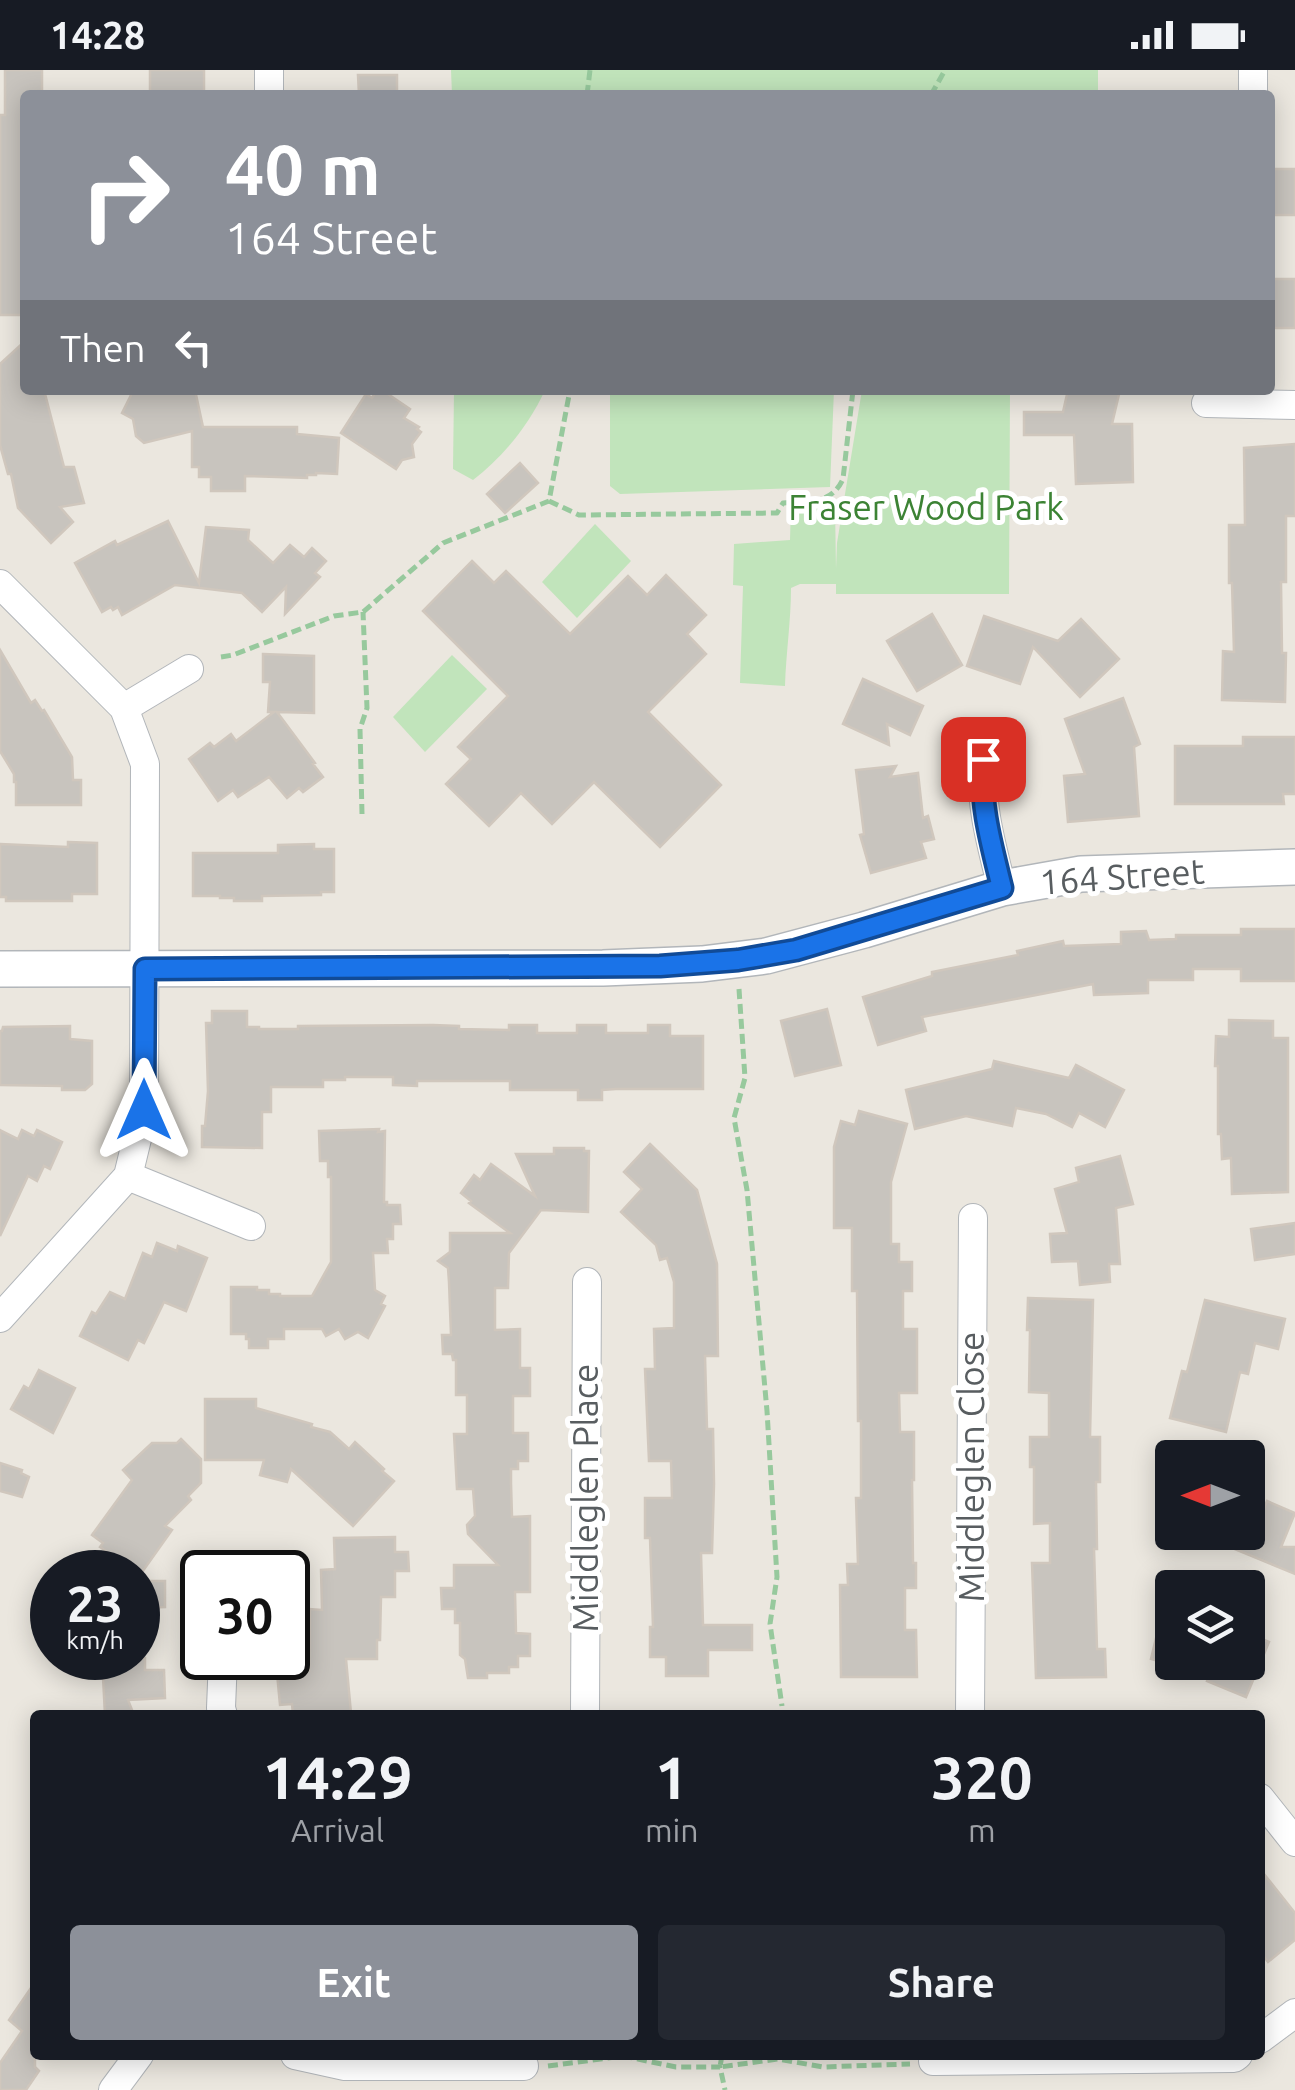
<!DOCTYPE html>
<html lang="en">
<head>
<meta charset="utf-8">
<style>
  body { margin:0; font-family:Ubuntu,sans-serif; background:#242831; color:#f1f3f6; height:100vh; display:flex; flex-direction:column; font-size:38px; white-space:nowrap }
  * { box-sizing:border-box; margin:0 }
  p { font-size:32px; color:#9ea1a6 }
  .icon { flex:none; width:55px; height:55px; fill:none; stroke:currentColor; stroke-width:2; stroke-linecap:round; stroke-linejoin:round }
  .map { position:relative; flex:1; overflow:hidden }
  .details { position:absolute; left:30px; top:1640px; width:1235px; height:350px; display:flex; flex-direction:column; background:#171b24; border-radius:10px; box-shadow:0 5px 25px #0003 }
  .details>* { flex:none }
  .guide { position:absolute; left:20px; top:20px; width:1255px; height:305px; border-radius:10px; box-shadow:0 5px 25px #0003; background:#8c9099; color:#fff; overflow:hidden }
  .needle { width:65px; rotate:270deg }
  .buttons { position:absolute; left:1155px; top:1370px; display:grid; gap:20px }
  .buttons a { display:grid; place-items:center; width:110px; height:110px; border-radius:10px; background:#171b24; box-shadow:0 5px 25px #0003; font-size:50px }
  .speed { position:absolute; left:30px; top:1480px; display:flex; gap:20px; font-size:50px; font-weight:700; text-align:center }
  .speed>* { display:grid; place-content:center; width:130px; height:130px; border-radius:50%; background:#171b24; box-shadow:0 5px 25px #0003; line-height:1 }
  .speed small { font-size:25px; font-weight:400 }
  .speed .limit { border:5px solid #111; border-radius:15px; background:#fff; color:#111 }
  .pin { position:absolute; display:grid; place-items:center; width:85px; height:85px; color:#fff; margin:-42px; border-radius:20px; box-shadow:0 5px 15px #0006 }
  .me { position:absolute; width:110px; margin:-55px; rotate:0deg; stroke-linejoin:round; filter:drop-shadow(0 0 8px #0008) }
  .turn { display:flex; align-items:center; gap:35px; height:210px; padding:0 40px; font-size:45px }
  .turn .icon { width:130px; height:130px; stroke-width:2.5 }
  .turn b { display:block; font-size:70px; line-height:85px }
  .then { display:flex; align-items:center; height:95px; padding:0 40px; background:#0003; gap:20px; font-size:38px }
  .eta { display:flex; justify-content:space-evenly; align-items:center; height:170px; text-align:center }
  .eta b { font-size:60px; font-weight:700; line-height:70px }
  .action { display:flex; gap:20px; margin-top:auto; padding:20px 40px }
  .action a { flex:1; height:115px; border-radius:10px; background:#8c9099; color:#fff; font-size:40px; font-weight:700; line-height:115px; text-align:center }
  .action a+a { background:#242831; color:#f1f3f6 }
  .status { display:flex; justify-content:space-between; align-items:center; height:70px; padding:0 50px; background:#171b24; direction:ltr }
  .status svg { height:28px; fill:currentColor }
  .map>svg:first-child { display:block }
</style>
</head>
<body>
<div class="status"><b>14:28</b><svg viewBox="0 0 49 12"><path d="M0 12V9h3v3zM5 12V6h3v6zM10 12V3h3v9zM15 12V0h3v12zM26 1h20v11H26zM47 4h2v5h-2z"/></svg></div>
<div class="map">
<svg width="1295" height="2020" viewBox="0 0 1295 2020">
  <rect width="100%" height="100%" fill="#ebe7df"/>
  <g fill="#c1e4bb">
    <polygon points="451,0 1098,0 1098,25 452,25"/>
    <path d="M454 320H545C529 355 504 386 473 410L453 399Z"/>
    <polygon points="610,320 834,320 830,417 620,424 610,416"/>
    <path d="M862 320H1010L1009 524H836V514H800L791 518C791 551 786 583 785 616L740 613 743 516 733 515 734 474 790 470 791 435 835 436 836 499 837 473Z"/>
    <polygon points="595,454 631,491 577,548 542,512"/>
    <polygon points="452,585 487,619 425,682 393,647"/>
  </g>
  <g fill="#c8c4be" stroke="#d0c7bd" stroke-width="2.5">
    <polygon points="5,0 42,0 42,25 25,25 25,245 0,245 0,45 5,45"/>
    <rect x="150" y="0" width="54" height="25"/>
    <polygon points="358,5 397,5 397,25 359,25"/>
    <rect x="1270" y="99" width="25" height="46"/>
    <rect x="1270" y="209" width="25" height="49"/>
    <polygon points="25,271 25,320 44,320 64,397 74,397 84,433 60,437 73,452 51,473 18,438 11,404 8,404 0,375 0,294"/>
    <polygon points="145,320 195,320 203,357 297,357 297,364 339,368 337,404 316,403 316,405 307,405 307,408 245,406 245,421 211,421 211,407 199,407 199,397 192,397 192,361 144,373 136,366 133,349 122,343 132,323"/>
    <polygon points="377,320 382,320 410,339 404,348 419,357 417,359 421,362 412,374 414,387 402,390 396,399 341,363 366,324 372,328"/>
    <polygon points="1068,320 1120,320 1112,354 1132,354 1133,412 1076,414 1074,365 1024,365 1024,342 1063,342"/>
    <polygon points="1295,374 1295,446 1286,446 1286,512 1281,512 1282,583 1286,583 1285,632 1222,630 1223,581 1234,582 1232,513 1229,513 1229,455 1245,455 1244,378"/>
    <polygon points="520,393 538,413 505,443 487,424"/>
    <polygon points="168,451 199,513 206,457 249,460 248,470 273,493 290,475 304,487 312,478 326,491 315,503 320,507 285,544 286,517 262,542 242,523 175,515 122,545 118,537 113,540 111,537 102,542 75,493 115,471 117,475"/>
    <polygon points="472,491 494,513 506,501 570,564 628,506 647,525 666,505 706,545 687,564 706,584 648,642 721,715 660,777 594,712 552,754 521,723 489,756 446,714 471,689 458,677 508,626 423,541"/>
    <polygon points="932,544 962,595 917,621 887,571"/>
    <polygon points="984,546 1058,571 1081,549 1119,589 1080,627 1033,577 1020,614 967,596"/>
    <polygon points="0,580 31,633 35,630 42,641 44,640 72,687 73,710 81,710 81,735 16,735 16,712 14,712 14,704 0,681"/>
    <polygon points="263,584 314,586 314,643 277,642 315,693 313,694 323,707 303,722 299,718 287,728 269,707 238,727 233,720 218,731 189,689 210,673 214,677 231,664 236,671 274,642 268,642 270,612 263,612"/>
    <polygon points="863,609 923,636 910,665 887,654 889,675 843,654"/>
    <polygon points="1123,628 1140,674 1134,677 1139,746 1068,752 1064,706 1085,704 1065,649"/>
    <polygon points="1243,667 1295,667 1295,724 1283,724 1284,734 1175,734 1175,676 1243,676"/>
    <polygon points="896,696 890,707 918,703 923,748 928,746 934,769 921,772 926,788 871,803 860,765 864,764 856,700"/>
    <polygon points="68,772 97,773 97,824 72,824 72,831 6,831 6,827 0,827 0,774 68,777"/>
    <polygon points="314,774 314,779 334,779 334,822 321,822 321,825 262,826 262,831 234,831 234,828 220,828 220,826 193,826 193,783 278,783 278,775"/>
    <polygon points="1241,859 1295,859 1295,911 1241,911 1241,899 1193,899 1193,910 1148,910 1148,923 1094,925 1093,914 922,947 926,961 878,975 863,927 932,906 932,902 1018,885 1017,881 1063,871 1064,876 1121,874 1121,862 1146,861 1149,870 1176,869 1176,865 1241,865"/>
    <polygon points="827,939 841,995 795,1006 781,951"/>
    <polygon points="212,941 247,941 247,957 259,957 259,959 298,959 298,956 433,955 459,956 459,959 509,960 509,955 537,955 537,963 577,963 577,955 606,955 606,963 648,963 648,955 670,955 670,966 703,966 703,1019 616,1019 602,1020 602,1030 578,1030 578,1020 510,1020 510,1011 417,1011 417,1016 393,1015 393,1007 345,1007 345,1010 323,1010 323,1017 271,1017 271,1042 262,1042 262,1078 202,1077 202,1056 205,1056 208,1021 206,953 212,953"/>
    <polygon points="1229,950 1273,951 1273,968 1288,968 1288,1122 1232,1124 1231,1088 1222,1089 1221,1064 1218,1064 1218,996 1215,996 1216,966 1229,967"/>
    <polygon points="70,956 70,969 92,971 92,1014 85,1020 62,1020 62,1016 0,1015 0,961 2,961 3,957"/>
    <polygon points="994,991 1069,1008 1076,995 1124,1020 1105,1057 1079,1043 1072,1057 1046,1044 1016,1038 1012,1056 966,1046 915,1059 906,1020 992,999"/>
    <polygon points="859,1041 907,1054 891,1112 891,1174 899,1174 899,1192 912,1192 912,1221 903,1221 903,1259 917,1259 917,1323 899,1323 900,1362 914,1362 914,1410 912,1410 913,1493 916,1493 916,1518 905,1518 905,1560 916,1560 917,1607 841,1607 840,1515 848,1515 847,1494 858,1494 856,1428 861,1428 861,1351 858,1351 857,1221 852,1221 852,1158 834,1158 834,1077 841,1051 855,1055"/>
    <polygon points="379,1059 378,1062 385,1061 384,1132 387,1132 387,1135 400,1135 401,1154 393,1154 393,1169 387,1169 388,1183 373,1183 375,1220 385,1226 381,1234 385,1236 368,1268 358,1262 345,1269 339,1259 326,1266 322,1259 284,1259 284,1269 268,1269 268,1278 249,1278 249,1269 246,1269 246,1264 231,1264 231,1217 257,1217 257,1220 269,1220 269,1224 280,1224 280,1226 312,1226 331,1192 331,1107 328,1107 328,1091 320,1091 319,1061"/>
    <polygon points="0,1060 18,1069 22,1060 34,1066 37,1060 62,1072 50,1099 44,1096 37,1111 28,1106 0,1166"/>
    <polygon points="650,1074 697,1120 717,1194 718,1286 705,1286 707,1359 713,1359 714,1414 712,1483 701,1483 703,1555 752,1555 752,1580 708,1580 708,1606 666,1606 666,1587 650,1587 650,1557 653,1557 650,1468 645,1468 645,1428 672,1428 671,1391 649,1391 645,1299 655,1299 654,1259 674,1258 674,1212 667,1188 660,1190 656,1175 621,1142 642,1119 624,1102"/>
    <polygon points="554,1078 584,1078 584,1081 589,1081 588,1142 541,1140 509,1183 508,1218 495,1218 495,1260 520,1259 520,1298 530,1298 530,1326 513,1326 513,1363 528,1363 528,1391 518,1391 518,1399 511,1399 511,1413 512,1447 530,1446 530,1522 515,1522 516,1563 530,1564 530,1586 518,1586 518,1597 509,1597 509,1603 487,1603 487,1608 468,1608 465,1589 460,1585 460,1553 455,1553 455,1539 442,1539 441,1518 454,1518 454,1495 498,1495 468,1464 467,1455 475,1446 473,1419 457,1419 454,1364 467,1364 467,1325 456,1325 456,1290 453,1290 452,1284 443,1284 442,1265 451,1265 449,1212 448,1198 438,1191 450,1182 450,1163 510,1163 469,1133 471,1131 461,1123 474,1105 480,1110 491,1094 535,1126 516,1084 554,1084"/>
    <polygon points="1120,1086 1133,1134 1116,1138 1120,1194 1109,1194 1110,1212 1080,1215 1078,1191 1052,1192 1050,1164 1067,1163 1055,1119 1079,1112 1076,1098"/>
    <polygon points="1295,1153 1295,1184 1255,1190 1251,1159"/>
    <polygon points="157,1173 177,1181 178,1176 207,1188 186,1241 164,1232 144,1273 138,1270 128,1290 80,1266 92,1242 96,1244 110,1222 125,1229 143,1183 152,1187"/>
    <polygon points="1028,1228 1093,1230 1090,1367 1100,1367 1100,1412 1096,1412 1097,1479 1094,1479 1097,1579 1105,1579 1106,1607 1036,1608 1032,1493 1050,1493 1050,1453 1034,1454 1034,1397 1030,1397 1030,1367 1049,1367 1049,1323 1029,1322 1030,1260 1027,1260"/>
    <polygon points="1205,1230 1285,1249 1278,1279 1255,1273 1248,1304 1240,1302 1226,1362 1170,1348 1182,1301 1187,1302"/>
    <polygon points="39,1300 75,1318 53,1363 11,1339 24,1316 29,1319"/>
    <polygon points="205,1329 256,1329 256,1338 312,1354 311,1357 330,1362 349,1379 355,1372 384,1399 382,1401 394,1411 353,1456 291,1399 287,1412 260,1405 264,1390 205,1390"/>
    <polygon points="181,1369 201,1389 201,1413 188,1426 191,1430 165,1456 172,1460 140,1505 100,1477 103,1473 92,1465 132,1410 123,1400 152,1373 177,1373"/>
    <polygon points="0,1393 22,1400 21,1403 29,1407 22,1427 0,1421"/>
    <polygon points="1267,1431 1295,1443 1281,1477 1295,1477 1295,1504 1196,1463 1248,1462 1248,1446 1259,1451"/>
    <polygon points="395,1467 395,1482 408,1482 409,1501 395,1501 395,1527 381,1527 380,1570 377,1570 377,1589 346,1589 351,1643 293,1645 292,1634 280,1635 277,1603 309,1600 310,1539 322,1540 321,1500 335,1499 334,1468"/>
    <polygon points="138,1511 165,1511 165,1537 138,1538"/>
    <polygon points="1165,1531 1172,1532 1172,1595 1151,1589"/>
    <polygon points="1248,1563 1269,1572 1246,1627 1207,1611 1214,1592 1248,1592"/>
    <polygon points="102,1588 145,1588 145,1600 164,1600 165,1628 128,1630 134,1645 105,1645"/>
    <polygon points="1260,1799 1295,1843 1295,1870 1268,1892 1260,1881"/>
    <polygon points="35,1912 35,1997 39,2001 26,2020 0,2020 0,1993 22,1961 9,1950"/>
  </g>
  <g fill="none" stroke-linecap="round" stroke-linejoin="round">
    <defs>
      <g id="minor">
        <polyline points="269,0 269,25"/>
        <polyline points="1253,25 1253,0"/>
        <polyline points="1206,333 1295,335"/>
        <polyline points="0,514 124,638 145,694 144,1040 128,1106 0,1248"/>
        <polyline points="124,638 189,599"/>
        <path d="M983 689C980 736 991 773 1002 818"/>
        <polyline points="128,1106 251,1156"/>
        <polyline points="223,1588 221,1638 223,1645"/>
        <polyline points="585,1645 587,1212"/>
        <polyline points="970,1645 973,1148"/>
        <polyline points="1260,1728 1295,1772"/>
        <polyline points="1260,1969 1295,1943"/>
        <polyline points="295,1985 345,1996 524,1996"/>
        <polyline points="933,1991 1234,1988 1238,1985"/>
        <polyline points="113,2020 139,1985"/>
      </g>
      <polyline id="tertiary" points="0,899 603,898 702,894 766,886 864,860 1002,818 1081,804 1295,797"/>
    </defs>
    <use href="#minor" stroke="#b2b6ba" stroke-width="30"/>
    <use href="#tertiary" stroke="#b2b6ba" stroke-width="38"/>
    <g stroke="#97c99d" stroke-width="5" stroke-dasharray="10 5" stroke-linecap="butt">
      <polyline points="587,25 590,0"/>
      <polyline points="931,25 945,0"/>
      <path d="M549 431 579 445 777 443 783 433C809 431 831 435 843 409L853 320"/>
      <polyline points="221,587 233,585 334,546 363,542 443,473 549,431 570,320"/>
      <polyline points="362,744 360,659 367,638 363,542"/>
      <polyline points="739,919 745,1008 734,1048 747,1120 767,1341 777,1507 770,1554 782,1636"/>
      <polyline points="722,1985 720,1997 778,1989 823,1997 910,1994"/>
      <polyline points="548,1996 623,1986 676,1997 720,1997 725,2020"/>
    </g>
    <use href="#minor" stroke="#fff" stroke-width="28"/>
    <use href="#tertiary" stroke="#fff" stroke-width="35"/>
  </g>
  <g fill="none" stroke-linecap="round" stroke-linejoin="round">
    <defs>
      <path id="route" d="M144 1040 145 899 660 896 738 890 796 880 1002 818C991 773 980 736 983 689"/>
    </defs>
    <use href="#route" stroke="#114b97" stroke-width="25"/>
    <use href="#route" stroke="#1a73e8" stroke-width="18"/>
  </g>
  <g text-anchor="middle" stroke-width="10" stroke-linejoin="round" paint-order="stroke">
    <g font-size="35" fill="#3c8334" stroke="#fff">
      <text x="926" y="450">Fraser Wood Park</text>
    </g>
    <g font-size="35" fill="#585d60" stroke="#fff">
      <text transform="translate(1122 807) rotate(-4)" y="12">164 Street</text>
      <text transform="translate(972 1397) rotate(-90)" y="12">Middleglen Close</text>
      <text transform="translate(586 1428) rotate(-90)" y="12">Middleglen Place</text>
    </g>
  </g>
</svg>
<div class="buttons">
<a><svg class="needle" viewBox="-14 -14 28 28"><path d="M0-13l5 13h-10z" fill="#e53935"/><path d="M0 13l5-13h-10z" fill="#9ea1a6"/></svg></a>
<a><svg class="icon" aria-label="layers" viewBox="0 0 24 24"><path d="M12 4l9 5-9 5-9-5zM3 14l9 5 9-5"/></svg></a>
</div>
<div class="speed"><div>23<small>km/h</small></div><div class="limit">30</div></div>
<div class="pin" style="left:983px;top:689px;background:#d93025"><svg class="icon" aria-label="arrive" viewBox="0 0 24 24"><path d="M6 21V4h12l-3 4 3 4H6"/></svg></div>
<svg class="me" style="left:144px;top:1040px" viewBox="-20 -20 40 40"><path d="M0-17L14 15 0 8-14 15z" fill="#1a73e8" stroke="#fff" stroke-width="4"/></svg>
<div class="guide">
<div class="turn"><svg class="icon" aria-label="right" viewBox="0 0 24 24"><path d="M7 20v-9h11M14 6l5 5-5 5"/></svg><div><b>40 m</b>164 Street</div></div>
<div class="then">Then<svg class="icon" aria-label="left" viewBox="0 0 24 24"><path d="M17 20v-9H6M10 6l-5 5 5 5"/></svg></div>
</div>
<section class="details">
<div class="eta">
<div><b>14:29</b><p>Arrival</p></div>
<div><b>1</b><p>min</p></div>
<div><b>320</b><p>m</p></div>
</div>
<div class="action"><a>Exit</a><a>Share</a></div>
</section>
</div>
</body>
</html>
